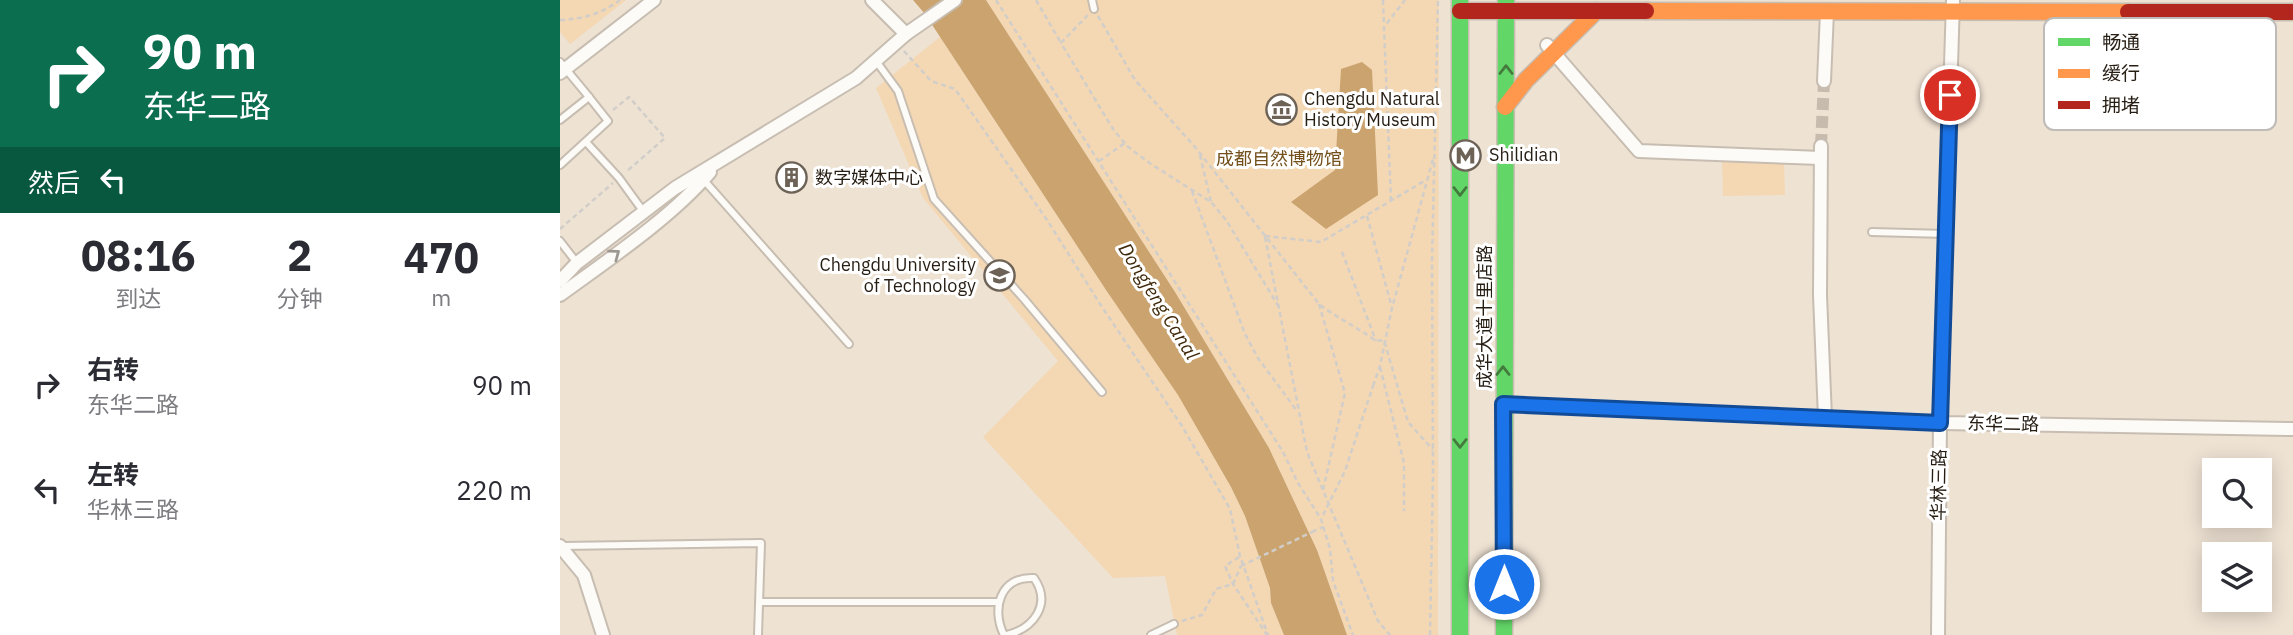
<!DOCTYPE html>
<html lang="zh">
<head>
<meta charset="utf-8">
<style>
  body { margin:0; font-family:"IBM Plex Sans","Noto Sans SC",sans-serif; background:#f2f2f3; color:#2b2b33; height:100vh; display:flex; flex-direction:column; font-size:26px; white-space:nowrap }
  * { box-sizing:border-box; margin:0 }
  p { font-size:23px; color:#7c7c81 }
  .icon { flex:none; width:38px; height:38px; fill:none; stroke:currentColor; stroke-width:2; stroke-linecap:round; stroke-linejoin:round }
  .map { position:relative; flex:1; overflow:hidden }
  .details { display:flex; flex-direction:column; background:#fff; width:560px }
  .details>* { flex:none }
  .guide { background:#0b6e4f; color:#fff; overflow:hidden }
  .fabs { position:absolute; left:1642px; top:458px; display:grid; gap:14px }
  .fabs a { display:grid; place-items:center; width:70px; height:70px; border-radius:0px; background:#fff; box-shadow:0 4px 18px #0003; font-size:35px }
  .pin { position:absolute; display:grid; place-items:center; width:60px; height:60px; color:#fff; margin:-30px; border:4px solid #fff; border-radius:50%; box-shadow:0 2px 7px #0007 }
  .me { position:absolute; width:77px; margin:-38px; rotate:0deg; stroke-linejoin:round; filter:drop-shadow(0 0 5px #0008) }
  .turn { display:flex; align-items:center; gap:24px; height:147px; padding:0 28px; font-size:32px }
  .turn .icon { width:91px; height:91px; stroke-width:2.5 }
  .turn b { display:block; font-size:49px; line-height:60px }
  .then { display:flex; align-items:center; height:66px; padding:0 28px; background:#0003; gap:14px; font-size:26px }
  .eta { display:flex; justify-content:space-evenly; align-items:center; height:119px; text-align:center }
  .eta b { font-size:42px; font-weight:700; line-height:49px }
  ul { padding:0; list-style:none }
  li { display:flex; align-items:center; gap:21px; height:105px; padding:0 28px }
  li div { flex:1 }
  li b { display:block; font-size:26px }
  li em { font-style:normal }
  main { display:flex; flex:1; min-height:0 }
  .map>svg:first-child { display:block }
</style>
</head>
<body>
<main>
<section class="details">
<div class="guide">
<div class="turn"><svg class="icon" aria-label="right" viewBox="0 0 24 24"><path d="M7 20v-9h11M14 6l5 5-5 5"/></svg><div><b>90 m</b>东华二路</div></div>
<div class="then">然后<svg class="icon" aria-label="left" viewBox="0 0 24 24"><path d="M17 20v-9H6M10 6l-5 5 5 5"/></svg></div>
</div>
<div class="eta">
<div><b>08:16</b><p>到达</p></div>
<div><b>2</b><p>分钟</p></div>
<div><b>470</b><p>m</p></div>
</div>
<ul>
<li><svg class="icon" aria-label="right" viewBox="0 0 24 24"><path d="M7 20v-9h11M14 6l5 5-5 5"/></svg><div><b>右转</b><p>东华二路</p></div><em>90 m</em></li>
<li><svg class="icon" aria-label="left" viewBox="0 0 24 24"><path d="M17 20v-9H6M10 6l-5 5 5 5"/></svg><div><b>左转</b><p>华林三路</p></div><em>220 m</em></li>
</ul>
</section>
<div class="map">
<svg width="1733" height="635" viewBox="0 0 1733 635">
  <rect width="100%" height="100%" fill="#eee2d3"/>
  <g fill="#f4d7b3">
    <polygon points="0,0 66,0 10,44 0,32"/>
    <polygon points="426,0 879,0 878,635 787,635 757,550 709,448 615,292"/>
    <polygon points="380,37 546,290 618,394 671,487 685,516 710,588 711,603 724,635 617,635 605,576 553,578 423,437 498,361 363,198 316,88"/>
    <polygon points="1224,161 1225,195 1163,196 1162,162"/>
  </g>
  <g fill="#caa36e">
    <polygon points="353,0 426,0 615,292 709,448 757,550 787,635 724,635 711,603 710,588 685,516 671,487 618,395 546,290 365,14"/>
    <polygon points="802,62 812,70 818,195 766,229 731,202 775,170 781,69"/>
  </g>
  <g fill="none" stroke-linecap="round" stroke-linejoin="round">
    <polyline stroke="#c6bbad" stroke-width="12" stroke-dasharray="12 6" stroke-linecap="butt" points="1261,146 1264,81"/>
    <defs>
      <g id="lane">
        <polyline points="532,0 534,9"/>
        <polyline points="316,61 338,91 374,199 464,299 542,392"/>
        <polyline points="0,62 29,97 0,120"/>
        <polyline points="26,142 59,178 83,211"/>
        <polyline points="0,165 48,121 29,97"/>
        <polyline points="142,178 289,344"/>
        <polyline points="1312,232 1386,234"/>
        <polyline points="0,241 17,263"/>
        <polyline points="2,546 201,543 198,635"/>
        <polyline points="200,602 438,602"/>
        <path d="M444 635C431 609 440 576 474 578 492 604 474 628 447 635"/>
        <polyline points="591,635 614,624"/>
      </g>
      <g id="street">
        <polyline points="312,0 346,34"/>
        <polyline points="987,45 1079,151 1260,158"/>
        <polyline points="0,73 94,0"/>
        <polyline points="1264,81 1267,12"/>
        <polyline points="1261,146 1260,295 1265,418"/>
        <polyline points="0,281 17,263 115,188 296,78 346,34 395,0"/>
        <path d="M0 295C48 260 112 217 150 172"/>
        <polyline points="943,404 1380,423 1733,429"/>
        <polyline points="0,546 24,575 43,635"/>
        <polyline points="1378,635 1380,423 1393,0"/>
      </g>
      <g id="fast">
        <polyline points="900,0 900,635"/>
        <polyline points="944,635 946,0"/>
      </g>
      <g id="slow">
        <polyline points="1086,11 1568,12"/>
        <polyline points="945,107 966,80 1036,11"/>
      </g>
      <g id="jam">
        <polyline points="900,11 1086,11"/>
        <polyline points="1568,12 1733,12"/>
      </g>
    </defs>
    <use href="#lane" stroke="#c7bdb1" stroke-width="10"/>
    <use href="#street" stroke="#c7bdb1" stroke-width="16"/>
    <use href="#fast" stroke="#c7bdb1" stroke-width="19"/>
    <use href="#slow" stroke="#c7bdb1" stroke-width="19"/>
    <use href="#jam" stroke="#c7bdb1" stroke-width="19"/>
    <g stroke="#d1ceca" stroke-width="2.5" stroke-dasharray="5 3.5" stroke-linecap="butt">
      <polyline points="436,0 723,452 738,483 761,519 770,549 773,581 793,635"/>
      <polyline points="476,0 501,43"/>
      <polyline points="823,0 824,25"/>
      <polyline points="528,15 501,43 553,129 567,146 591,164 651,202 666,220 719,307"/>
      <path d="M538 16 575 80 635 147 759 304C777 318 797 327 816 341L824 340 848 422 873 450"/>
      <path d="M0 20C23 19 41 14 60 0"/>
      <polyline points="344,51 371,81 395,89 487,220 542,307 622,426 670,509 680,556 708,635"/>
      <polyline points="53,110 69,97 105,138 66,172"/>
      <polyline points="640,155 651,202"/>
      <polyline points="539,161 565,143"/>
      <polyline points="632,191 685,334 698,358 737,411"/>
      <polyline points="831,201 824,27 845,0"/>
      <polyline points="807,216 831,304"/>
      <polyline points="0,229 53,183"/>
      <polyline points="705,236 761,242 866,180"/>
      <polyline points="705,237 747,452 818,621 830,635"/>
      <polyline points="782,252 816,341"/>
      <polyline points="759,304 785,393 763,490"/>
      <polyline points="820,367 844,463 844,511"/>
      <polyline points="813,386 820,366 832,308 873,159"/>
      <polyline points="752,532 763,527"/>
      <polyline points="679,557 665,566 673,584 707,635"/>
      <polyline points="622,621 642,615 656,589 673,584 681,566"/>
      <polyline points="870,635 873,474 872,261 878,0"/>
    </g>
    <use href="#lane" stroke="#fcfbf8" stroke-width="6"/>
    <use href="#street" stroke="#fcfbf8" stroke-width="12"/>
    <use href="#fast" stroke="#63d668" stroke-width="16"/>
    <use href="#slow" stroke="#ff974d" stroke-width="16"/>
    <use href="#jam" stroke="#b3261e" stroke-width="16"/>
    <g stroke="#d1ceca" stroke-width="2.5" stroke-dasharray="5 3.5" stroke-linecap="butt">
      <polyline points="763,515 785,471 813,386"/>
      <polyline points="681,566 752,532"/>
    </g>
  </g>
  <defs><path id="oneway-chevron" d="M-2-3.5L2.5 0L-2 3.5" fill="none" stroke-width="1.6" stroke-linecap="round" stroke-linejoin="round" transform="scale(1.75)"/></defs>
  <g stroke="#447a3e">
    <use href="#oneway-chevron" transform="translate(946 70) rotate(-90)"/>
    <use href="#oneway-chevron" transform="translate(900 191) rotate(90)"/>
    <use href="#oneway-chevron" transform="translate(943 371) rotate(-90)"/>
    <use href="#oneway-chevron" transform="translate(900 443) rotate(90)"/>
  </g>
  <use stroke="#9c9791" href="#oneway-chevron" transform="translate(55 254) rotate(-37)"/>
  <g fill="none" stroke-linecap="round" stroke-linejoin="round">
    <defs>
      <polyline id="route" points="944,584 943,404 1380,423 1390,95"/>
    </defs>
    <use href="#route" stroke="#114b97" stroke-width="18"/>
    <use href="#route" stroke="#1a73e8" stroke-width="12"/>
  </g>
  <defs>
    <symbol id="museum-ring" viewBox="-11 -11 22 22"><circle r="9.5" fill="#fff" stroke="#6c6256" stroke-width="1.5"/><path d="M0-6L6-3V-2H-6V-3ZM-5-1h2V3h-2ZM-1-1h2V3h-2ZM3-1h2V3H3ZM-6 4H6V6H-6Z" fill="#6c6256"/></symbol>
    <symbol id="metro-ring" viewBox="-11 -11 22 22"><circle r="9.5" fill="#fff" stroke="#6c6256" stroke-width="1.5"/><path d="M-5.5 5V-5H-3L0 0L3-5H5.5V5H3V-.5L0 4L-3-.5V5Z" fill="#6c6256"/></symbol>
    <symbol id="building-ring" viewBox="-11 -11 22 22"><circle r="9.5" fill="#fff" stroke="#6c6256" stroke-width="1.5"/><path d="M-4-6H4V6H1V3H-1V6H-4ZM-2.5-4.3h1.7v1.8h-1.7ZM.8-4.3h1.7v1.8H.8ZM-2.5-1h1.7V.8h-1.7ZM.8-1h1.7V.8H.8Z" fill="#6c6256"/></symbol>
    <symbol id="university-ring" viewBox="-11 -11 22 22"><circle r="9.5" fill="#fff" stroke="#6c6256" stroke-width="1.5"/><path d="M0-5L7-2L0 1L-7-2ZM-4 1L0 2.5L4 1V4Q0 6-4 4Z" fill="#6c6256"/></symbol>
  </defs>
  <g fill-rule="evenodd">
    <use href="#museum-ring" x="704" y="92" width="35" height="35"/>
    <use href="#metro-ring" x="888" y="138" width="35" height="35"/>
    <use href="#building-ring" x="214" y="160" width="35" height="35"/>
    <use href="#university-ring" x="422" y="258" width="35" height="35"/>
  </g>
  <g text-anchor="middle" stroke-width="6" stroke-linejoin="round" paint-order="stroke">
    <g font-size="18" fill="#261d13" stroke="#fff" text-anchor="start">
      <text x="744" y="105">Chengdu Natural<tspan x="744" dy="21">History Museum</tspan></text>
      <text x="929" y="161">Shilidian</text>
      <text x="255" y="184">数字媒体中心</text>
      <text x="416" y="271" text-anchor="end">Chengdu University<tspan x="416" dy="21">of Technology</tspan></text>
    </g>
    <g font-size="18" fill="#734f1b" stroke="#fff">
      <text x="719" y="165">成都自然博物馆</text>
    </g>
    <g font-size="18" fill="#261d13" stroke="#fff">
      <text transform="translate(925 317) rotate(-90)" y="6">成华大道十里店路</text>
      <text transform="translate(1443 424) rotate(1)" y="6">东华二路</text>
      <text transform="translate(1379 485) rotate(-89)" y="6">华林三路</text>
    </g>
    <g font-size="19" font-style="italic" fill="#402a0b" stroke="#fff">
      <text transform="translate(599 301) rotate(58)" y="7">Dongfeng Canal</text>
    </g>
  </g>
  <rect x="1484" y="18" width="232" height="112" rx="10" fill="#fff" stroke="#bebbb8" stroke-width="2"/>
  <rect x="1498" y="38" width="32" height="8" fill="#63d668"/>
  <rect x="1498" y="69" width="32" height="9" fill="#ff974d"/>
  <rect x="1498" y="101" width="32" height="8" fill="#b3261e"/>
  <g font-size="19" fill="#261d13">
    <text x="1542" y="49">畅通</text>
    <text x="1542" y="80">缓行</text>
    <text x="1542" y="112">拥堵</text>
  </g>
</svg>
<div class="fabs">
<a><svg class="icon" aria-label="search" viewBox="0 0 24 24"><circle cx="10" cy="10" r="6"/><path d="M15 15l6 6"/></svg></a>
<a><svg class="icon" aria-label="layers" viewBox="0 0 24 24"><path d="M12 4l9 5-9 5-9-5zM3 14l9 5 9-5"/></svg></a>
</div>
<div class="pin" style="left:1390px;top:95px;background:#d93025"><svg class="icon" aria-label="arrive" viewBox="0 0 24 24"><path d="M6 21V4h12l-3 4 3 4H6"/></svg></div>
<svg class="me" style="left:944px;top:584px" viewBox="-20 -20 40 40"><circle r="17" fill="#1a73e8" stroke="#fff" stroke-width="3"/><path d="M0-11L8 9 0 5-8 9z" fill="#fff"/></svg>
</div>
</main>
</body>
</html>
